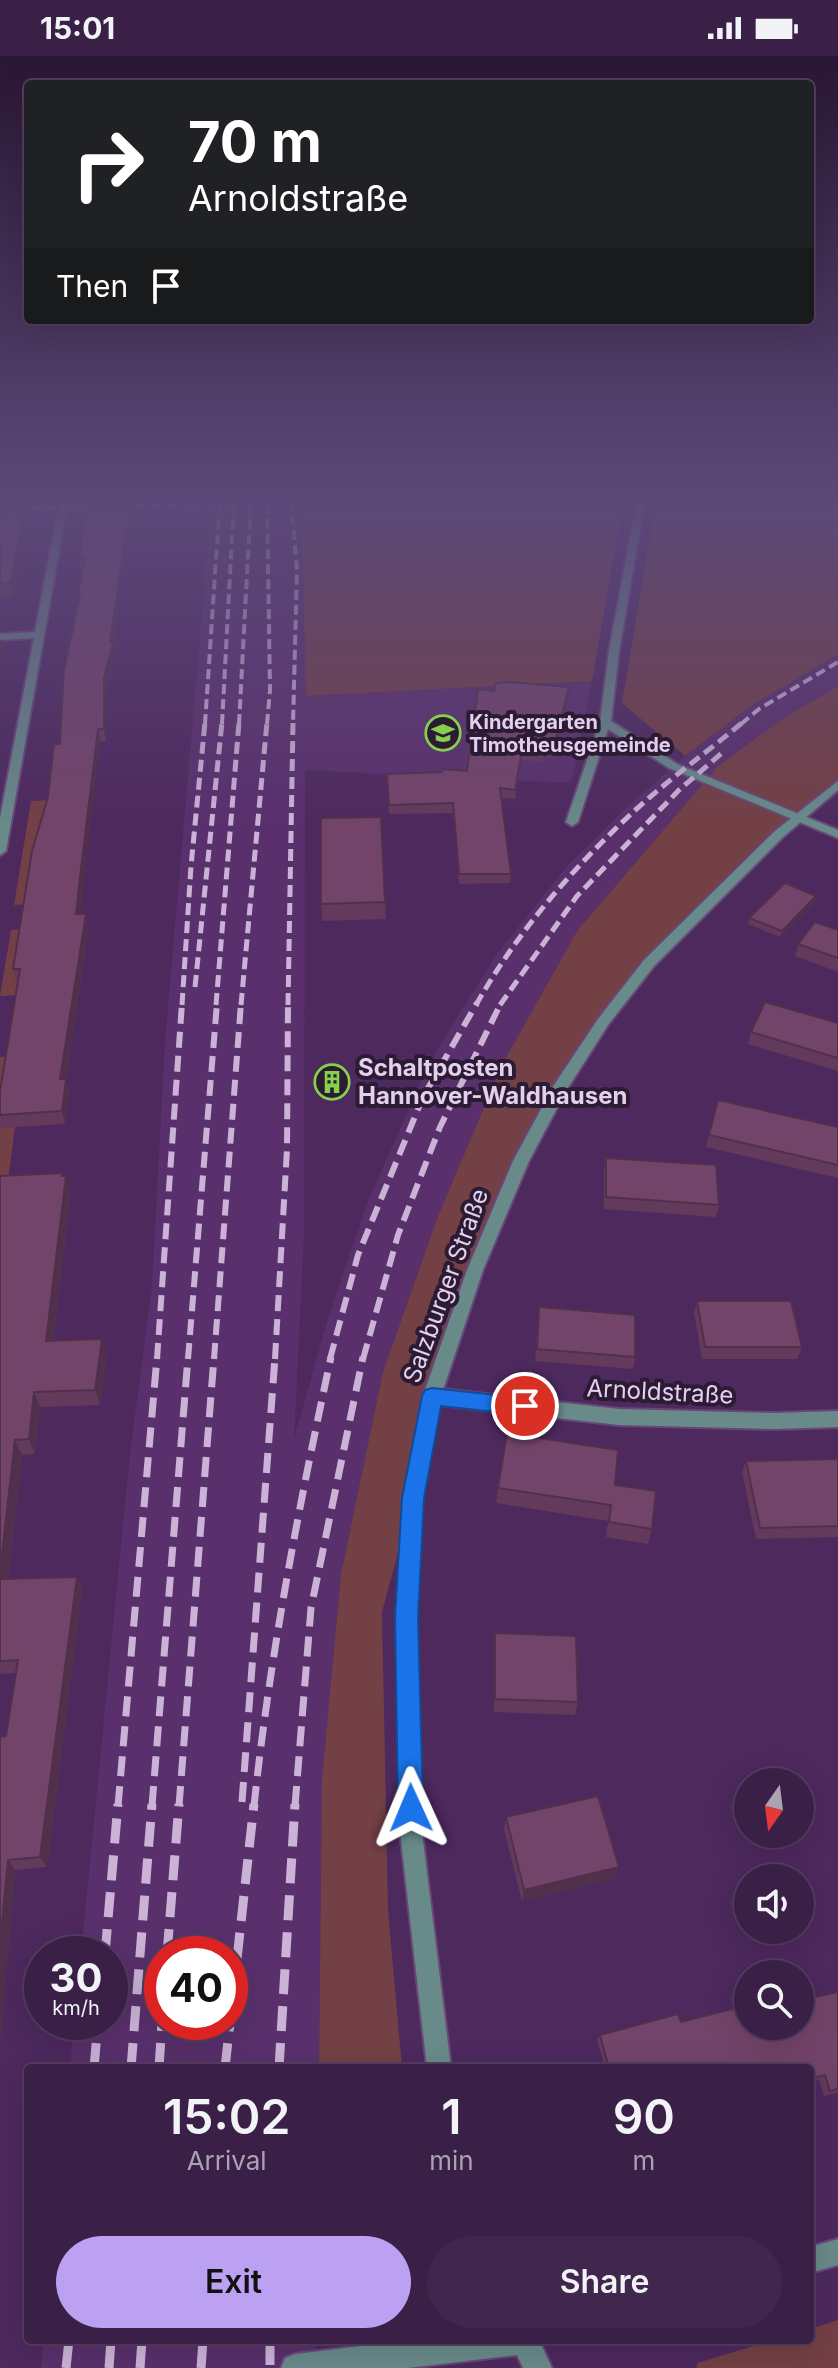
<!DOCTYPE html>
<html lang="en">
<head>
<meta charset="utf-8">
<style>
  body { margin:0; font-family:Inter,sans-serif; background:#41274d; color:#f1f3f6; height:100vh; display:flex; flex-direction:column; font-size:30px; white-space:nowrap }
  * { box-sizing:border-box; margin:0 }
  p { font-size:26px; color:#aba2b3 }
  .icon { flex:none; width:44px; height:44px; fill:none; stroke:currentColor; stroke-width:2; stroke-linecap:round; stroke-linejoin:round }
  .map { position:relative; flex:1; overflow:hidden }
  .details { position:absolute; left:24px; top:2008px; width:790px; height:280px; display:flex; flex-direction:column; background:#3a1f46; border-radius:8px; box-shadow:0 8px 32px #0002,0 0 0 2px #543d5f }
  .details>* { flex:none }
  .guide { position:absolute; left:24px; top:24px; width:790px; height:244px; border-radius:8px; box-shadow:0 8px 32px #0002,0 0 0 2px #543d5f; background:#202124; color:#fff; overflow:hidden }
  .needle { width:52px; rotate:194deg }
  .controls { position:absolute; left:734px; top:1712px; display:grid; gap:16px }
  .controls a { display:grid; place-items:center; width:80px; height:80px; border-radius:50%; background:#3a1f46; box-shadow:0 8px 32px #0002,0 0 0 2px #543d5f; font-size:40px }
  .speed { position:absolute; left:24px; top:1880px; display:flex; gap:16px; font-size:40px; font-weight:700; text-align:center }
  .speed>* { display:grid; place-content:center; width:104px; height:104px; border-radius:50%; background:#3a1f46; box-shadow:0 8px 32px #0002,0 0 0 2px #543d5f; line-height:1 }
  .speed small { font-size:20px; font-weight:400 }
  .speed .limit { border:12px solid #d22; background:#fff; color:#111 }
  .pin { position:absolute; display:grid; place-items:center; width:68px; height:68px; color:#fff; margin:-34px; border:4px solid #fff; border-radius:50%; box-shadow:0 2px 8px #0007 }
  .me { position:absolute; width:88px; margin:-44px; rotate:359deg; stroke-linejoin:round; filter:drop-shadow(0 0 6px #0008) }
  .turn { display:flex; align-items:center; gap:28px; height:168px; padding:0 32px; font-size:36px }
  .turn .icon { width:104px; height:104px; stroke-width:2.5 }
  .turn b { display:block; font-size:56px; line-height:68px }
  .then { display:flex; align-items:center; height:76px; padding:0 32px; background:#0003; gap:16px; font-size:30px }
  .eta { display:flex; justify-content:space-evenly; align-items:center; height:136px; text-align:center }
  .eta b { font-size:48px; font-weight:600; line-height:56px }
  .primary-button { display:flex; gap:16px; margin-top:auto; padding:16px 32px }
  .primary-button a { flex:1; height:92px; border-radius:48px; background:#bca0f2; color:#111; font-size:32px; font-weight:600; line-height:92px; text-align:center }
  .primary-button a+a { background:#41274d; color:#f1f3f6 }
  .status { display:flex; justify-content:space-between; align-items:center; height:56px; padding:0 40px; background:#3a1f46; direction:ltr }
  .status svg { height:22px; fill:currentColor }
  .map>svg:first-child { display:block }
</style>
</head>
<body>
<div class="status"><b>15:01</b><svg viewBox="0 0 49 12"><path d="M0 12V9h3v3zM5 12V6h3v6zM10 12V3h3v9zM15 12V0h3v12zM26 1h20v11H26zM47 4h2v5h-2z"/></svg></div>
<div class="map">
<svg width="838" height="2312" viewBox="0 0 838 2312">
  <rect width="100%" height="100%" fill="#4d295e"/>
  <g fill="#59306c" fill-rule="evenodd">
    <path d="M0 444H623L306 640 592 625 571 727 305 714 304 1180 294 1383 327 1266 367 1147 432 1002 496 899 567 810 624 754 685 700 751 650 838 598V630L782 663 718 710 577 875 503 1007 438 1160 383 1317 341 1518 322 1722 319 2012H70L74 1966H110V1898H81L130 1398 152 1230 165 986 211 454 0 457ZM162 1898H230V1966H162Z"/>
    <polygon points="44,2284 315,2284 316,2312 41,2312"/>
  </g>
  <g fill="#734045">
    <polygon points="838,444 838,598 751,650 685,700 622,647 656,445"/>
    <polygon points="623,445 592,625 306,640 302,451"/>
    <polygon points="838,630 838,728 649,907 559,1033 475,1214 382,1556 388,1854 402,2012 319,2012 322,1722 341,1518 383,1316 438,1160 503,1007 577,875 718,710 782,663"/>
    <polygon points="50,744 33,848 14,849 31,745"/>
    <polygon points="25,873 22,939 0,940 11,874"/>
    <polygon points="12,1000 0,1072 15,1071 8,1125 0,1126 0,1001"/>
    <polygon points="838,2264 838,2312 696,2312 698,2307 773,2284 810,2284 810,2273"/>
  </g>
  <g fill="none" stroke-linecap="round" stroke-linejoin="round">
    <defs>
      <g id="minor">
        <polygon points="60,444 68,444 6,795 0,799 0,762 34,582 0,584 0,578 35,576"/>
        <polygon points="637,444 645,444 619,595 611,665 677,708 838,774 838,782 669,712 608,673 578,766 572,770 566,766 600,666 609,595"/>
        <polygon points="432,1332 619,1353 775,1357 838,1355 838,1371 775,1373 619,1369 432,1348 426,1345 423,1340 426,1335"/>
        <polygon points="838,2183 838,2209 810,2217 810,2191"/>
      </g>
      <g id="tertiary">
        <polygon points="838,725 838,734 783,781 654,910 608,969 566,1035 529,1105 483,1214 441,1340 422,1442 416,1561 423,1784 451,2012 427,2012 401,1784 396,1561 404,1442 423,1340 467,1214 513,1105 554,1029 598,963 644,904 775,775"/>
        <polygon points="410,2284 539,2284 552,2312 523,2312 517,2299 408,2312 281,2312 285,2302 295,2298"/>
      </g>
    </defs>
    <use href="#minor" stroke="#684778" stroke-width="4"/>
    <use href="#tertiary" stroke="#684778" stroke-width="4"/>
    <use href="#minor" fill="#688a89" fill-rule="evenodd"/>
    <use href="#tertiary" fill="#688a89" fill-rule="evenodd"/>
    <g stroke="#cab3d6" stroke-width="4" stroke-dasharray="10 5" stroke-linecap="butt">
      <polyline points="291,444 297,514 293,668"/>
      <polyline points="282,447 498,444"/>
      <polyline points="0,453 230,448"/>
      <polyline points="205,668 220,444"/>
      <polyline points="222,668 234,444"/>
      <polyline points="239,668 251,444"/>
      <polyline points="267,668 270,634 267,444"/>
      <polyline points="741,668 759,653 838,606"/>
    </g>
    <g stroke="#cab3d6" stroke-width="5" stroke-dasharray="12 6" stroke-linecap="butt">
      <polyline points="195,931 222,666"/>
      <polyline points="182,949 191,810 205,666"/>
      <polyline points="216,949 239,666"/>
      <polyline points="241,949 267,666"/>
      <polyline points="288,949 293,666"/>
      <path d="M476 949C516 878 570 815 630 759 665 726 706 697 743 666"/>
      <polyline points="500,949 577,840 679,734 723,696"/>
    </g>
    <g stroke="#cab3d6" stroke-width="6" stroke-dasharray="16 8" stroke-linecap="butt">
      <polyline points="157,1303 182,947"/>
      <polyline points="188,1303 217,947"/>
      <polyline points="214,1303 241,947"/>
      <polyline points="275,1303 287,1093 288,947"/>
      <polyline points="330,1303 358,1199 423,1041 477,947"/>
      <polyline points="363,1303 398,1179 440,1071 501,947"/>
    </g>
    <g stroke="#cab3d6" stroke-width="7" stroke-dasharray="20 10" stroke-linecap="butt">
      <polyline points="242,1746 275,1301"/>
      <polyline points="118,1750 157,1301"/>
      <polyline points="152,1750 188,1301"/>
      <polyline points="179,1750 214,1301"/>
      <path d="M254 1750C270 1598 299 1450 331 1301"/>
      <polyline points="295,1750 311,1552 363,1301"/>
    </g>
    <g stroke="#cab3d6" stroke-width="9" stroke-dasharray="25 12" stroke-linecap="butt">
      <polyline points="105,1898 118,1748"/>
      <polyline points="167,1898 179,1748"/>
      <polyline points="94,2012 98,1966"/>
      <polyline points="131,2012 152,1748"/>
      <polyline points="159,2012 162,1966"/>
      <polyline points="225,2012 254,1748"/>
      <polyline points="279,2012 295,1748"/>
      <polyline points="270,2284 270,2312"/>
      <polyline points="66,2312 69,2284"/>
      <polyline points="109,2312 111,2284"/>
      <polyline points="140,2312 142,2284"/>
      <polyline points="201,2312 203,2284"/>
    </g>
  </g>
  <g fill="#633a5b">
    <polygon points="0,444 25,460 27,471 14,540 0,541"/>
    <polygon points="88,444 124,444 123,451 131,461 113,588 115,598 106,634 106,685 100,685 83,825 80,858 89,870 66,1023 69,1035 65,1068 0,1072 0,1035 18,926 16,926 13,913 60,688 79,545 78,539 82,512 79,501"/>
    <polygon points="494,635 568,640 553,702 544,701 543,706 521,704 515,743 501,742 511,818 510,827 459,828 453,757 389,758 387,718 467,715"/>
    <polygon points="381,761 386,863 322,865 321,848"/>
    <polygon points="816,840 815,847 780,881 748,868 749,862"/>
    <polygon points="838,874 838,916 795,900 798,888"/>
    <polygon points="838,967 838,1015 748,988 751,976"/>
    <polygon points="718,1044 838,1071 838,1122 706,1091"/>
    <polygon points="606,1102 719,1149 716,1161 604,1153 604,1114"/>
    <polygon points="62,1117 71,1136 53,1285 107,1298 100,1349 40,1351 35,1398 22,1399 8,1522 77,1521 82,1534 47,1811 15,1814 0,1988 0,1681 6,1680 16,1617 0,1618 0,1120"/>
    <polygon points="697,1245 802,1291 797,1303 702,1303 694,1257"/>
    <polygon points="539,1251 635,1301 633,1313 535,1305"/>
    <polygon points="838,1403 838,1481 756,1483 742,1416 746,1405"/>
    <polygon points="615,1429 652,1473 648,1488 606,1481 608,1465 496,1447 498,1432"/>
    <polygon points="495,1577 578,1646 575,1659 494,1656 494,1591"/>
    <polygon points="506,1761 615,1822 522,1845 504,1773"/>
    <polygon points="838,1936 838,2036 824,2040 819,2024 810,2026 810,2012 605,2012 597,1984 600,1979 681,1966 748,1970"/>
  </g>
  <g fill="#50304a">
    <polygon points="23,444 30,444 25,460 27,471 14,540 11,526 18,458"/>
    <polygon points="130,450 131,461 113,588 115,598 106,634 106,685 104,673 104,622"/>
    <polygon points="1,582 4,595 0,617 0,586"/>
    <polygon points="569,631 568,640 553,702 553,693"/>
    <polygon points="98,673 100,685 79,871 76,858"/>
    <polygon points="816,840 815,847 780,881 782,875"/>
    <polygon points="86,858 89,870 64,1035 60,1023"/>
    <polygon points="66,1023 69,1035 65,1068 62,1055"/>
    <polygon points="62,1117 65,1127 66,1120 71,1136 51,1300 46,1285"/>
    <polygon points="102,1283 107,1298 100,1349 95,1334"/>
    <polygon points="34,1336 40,1351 35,1398 29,1383"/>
    <polygon points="15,1384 22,1399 6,1536 0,1524 0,1516"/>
    <polygon points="77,1521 82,1534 47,1811 40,1801"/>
    <polygon points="8,1804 15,1814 0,1988 0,1887"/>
    <polygon points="619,1811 615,1822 522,1845 524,1834"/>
  </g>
  <g fill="#73446a" stroke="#50304a" stroke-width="2">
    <polygon points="0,444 23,444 18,458 24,458 11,526 0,527"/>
    <polygon points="88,444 121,444 121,451 130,450 110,586 113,586 104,622 104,673 98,673 81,813 76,858 86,858 60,1023 66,1023 62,1055 0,1059 0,1035 20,913 13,913 32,795 48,741 54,688 60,688 64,614 80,539 78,539 85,501 79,501"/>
    <polygon points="510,626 569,631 553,693 544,692 544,697 522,695 515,734 500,732 511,818 459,818 453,747 389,749 387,718 442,716 443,713 467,715 478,633 494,635 496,627"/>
    <polygon points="381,761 385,846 321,848 321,762"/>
    <polygon points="785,827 816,840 782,875 749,862"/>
    <polygon points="815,866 838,874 838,902 798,888"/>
    <polygon points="765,946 838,967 838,1002 751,976"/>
    <polygon points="718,1044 838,1071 838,1109 709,1079"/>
    <polygon points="606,1102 716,1109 719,1149 606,1141"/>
    <polygon points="62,1117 62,1120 66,1120 46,1285 102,1283 95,1334 34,1336 29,1383 15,1384 0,1516 0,1120"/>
    <polygon points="697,1245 791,1245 802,1291 705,1291"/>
    <polygon points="539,1251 635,1259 635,1301 537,1293"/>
    <polygon points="507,1377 618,1394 615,1429 656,1435 652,1473 609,1466 611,1449 498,1432"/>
    <polygon points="838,1403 838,1470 760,1472 746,1405"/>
    <polygon points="77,1521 40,1801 8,1804 0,1887 0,1681 6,1680 18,1604 0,1605 0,1523"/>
    <polygon points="495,1577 576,1580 578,1646 495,1643"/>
    <polygon points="598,1740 619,1811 524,1834 506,1761"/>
    <polygon points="838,1936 838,2033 830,2035 825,2019 810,2023 810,2012 609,2012 600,1979 678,1958 681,1966 748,1949 748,1970 800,1970 800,1944"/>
  </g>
  <linearGradient id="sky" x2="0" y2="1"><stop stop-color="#2a1734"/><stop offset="0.58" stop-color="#5c4979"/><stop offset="1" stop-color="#5c4979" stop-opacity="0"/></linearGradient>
  <rect width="838" height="768" fill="url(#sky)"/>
  <polygon fill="#1a73e8" stroke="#114b97" stroke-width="2" points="432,1332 525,1342 532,1344 535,1350 532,1356 525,1359 441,1350 424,1442 418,1561 423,1752 420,1761 411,1765 402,1761 398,1752 395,1561 402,1442 422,1340 425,1334"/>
  <defs>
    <symbol id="school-ring" viewBox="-11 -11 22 22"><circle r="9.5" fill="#2b1b33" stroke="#85cf4c" stroke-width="1.5"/><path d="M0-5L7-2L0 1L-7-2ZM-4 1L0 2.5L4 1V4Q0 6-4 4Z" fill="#85cf4c"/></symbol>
    <symbol id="building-ring" viewBox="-11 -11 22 22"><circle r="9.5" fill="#2b1b33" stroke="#85cf4c" stroke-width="1.5"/><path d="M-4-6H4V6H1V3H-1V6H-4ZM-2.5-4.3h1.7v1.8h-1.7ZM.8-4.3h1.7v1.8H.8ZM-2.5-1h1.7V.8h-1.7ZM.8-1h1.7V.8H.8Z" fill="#85cf4c"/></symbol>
  </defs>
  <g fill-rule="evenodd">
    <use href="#school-ring" x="423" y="657" width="40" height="40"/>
    <use href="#building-ring" x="312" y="1006" width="40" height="40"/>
  </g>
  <g text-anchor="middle" stroke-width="8" stroke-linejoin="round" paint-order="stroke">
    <g font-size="20" font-weight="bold" fill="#e4cfef" stroke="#2b1b33" text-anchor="start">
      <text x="469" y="673">Kindergarten<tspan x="469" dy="23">Timotheusgemeinde</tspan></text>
    </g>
    <g font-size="24" font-weight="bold" fill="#e4cfef" stroke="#2b1b33" text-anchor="start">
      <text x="358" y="1020">Schaltposten<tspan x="358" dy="28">Hannover-Waldhausen</tspan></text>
    </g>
    <g font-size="24" fill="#e4cfef" stroke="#2b1b33">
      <text transform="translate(446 1230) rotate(-70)" y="8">Salzburger Straße</text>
      <text transform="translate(660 1336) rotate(3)" y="8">Arnoldstraße</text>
    </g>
  </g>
</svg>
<div class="controls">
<a><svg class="needle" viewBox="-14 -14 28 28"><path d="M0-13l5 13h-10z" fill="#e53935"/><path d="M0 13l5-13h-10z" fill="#aba2b3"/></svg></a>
<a><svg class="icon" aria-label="sound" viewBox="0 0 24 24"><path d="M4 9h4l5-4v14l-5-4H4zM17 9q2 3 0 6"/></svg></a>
<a><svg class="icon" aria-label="search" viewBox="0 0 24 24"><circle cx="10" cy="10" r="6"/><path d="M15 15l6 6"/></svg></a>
</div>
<div class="speed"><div>30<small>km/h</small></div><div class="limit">40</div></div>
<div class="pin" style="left:525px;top:1350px;background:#d93025"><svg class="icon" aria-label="arrive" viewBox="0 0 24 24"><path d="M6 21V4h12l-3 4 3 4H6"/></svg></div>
<svg class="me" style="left:411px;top:1752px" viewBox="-20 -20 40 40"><path d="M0-17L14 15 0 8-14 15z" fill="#1a73e8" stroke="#fff" stroke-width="4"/></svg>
<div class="guide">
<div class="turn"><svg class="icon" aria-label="right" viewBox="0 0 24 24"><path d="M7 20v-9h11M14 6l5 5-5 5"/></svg><div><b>70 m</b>Arnoldstraße</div></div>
<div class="then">Then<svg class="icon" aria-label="arrive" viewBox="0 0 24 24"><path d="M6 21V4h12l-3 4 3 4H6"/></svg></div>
</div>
<section class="details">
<div class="eta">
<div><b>15:02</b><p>Arrival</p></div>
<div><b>1</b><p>min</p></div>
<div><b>90</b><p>m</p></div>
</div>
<div class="primary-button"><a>Exit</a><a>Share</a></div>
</section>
</div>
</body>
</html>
